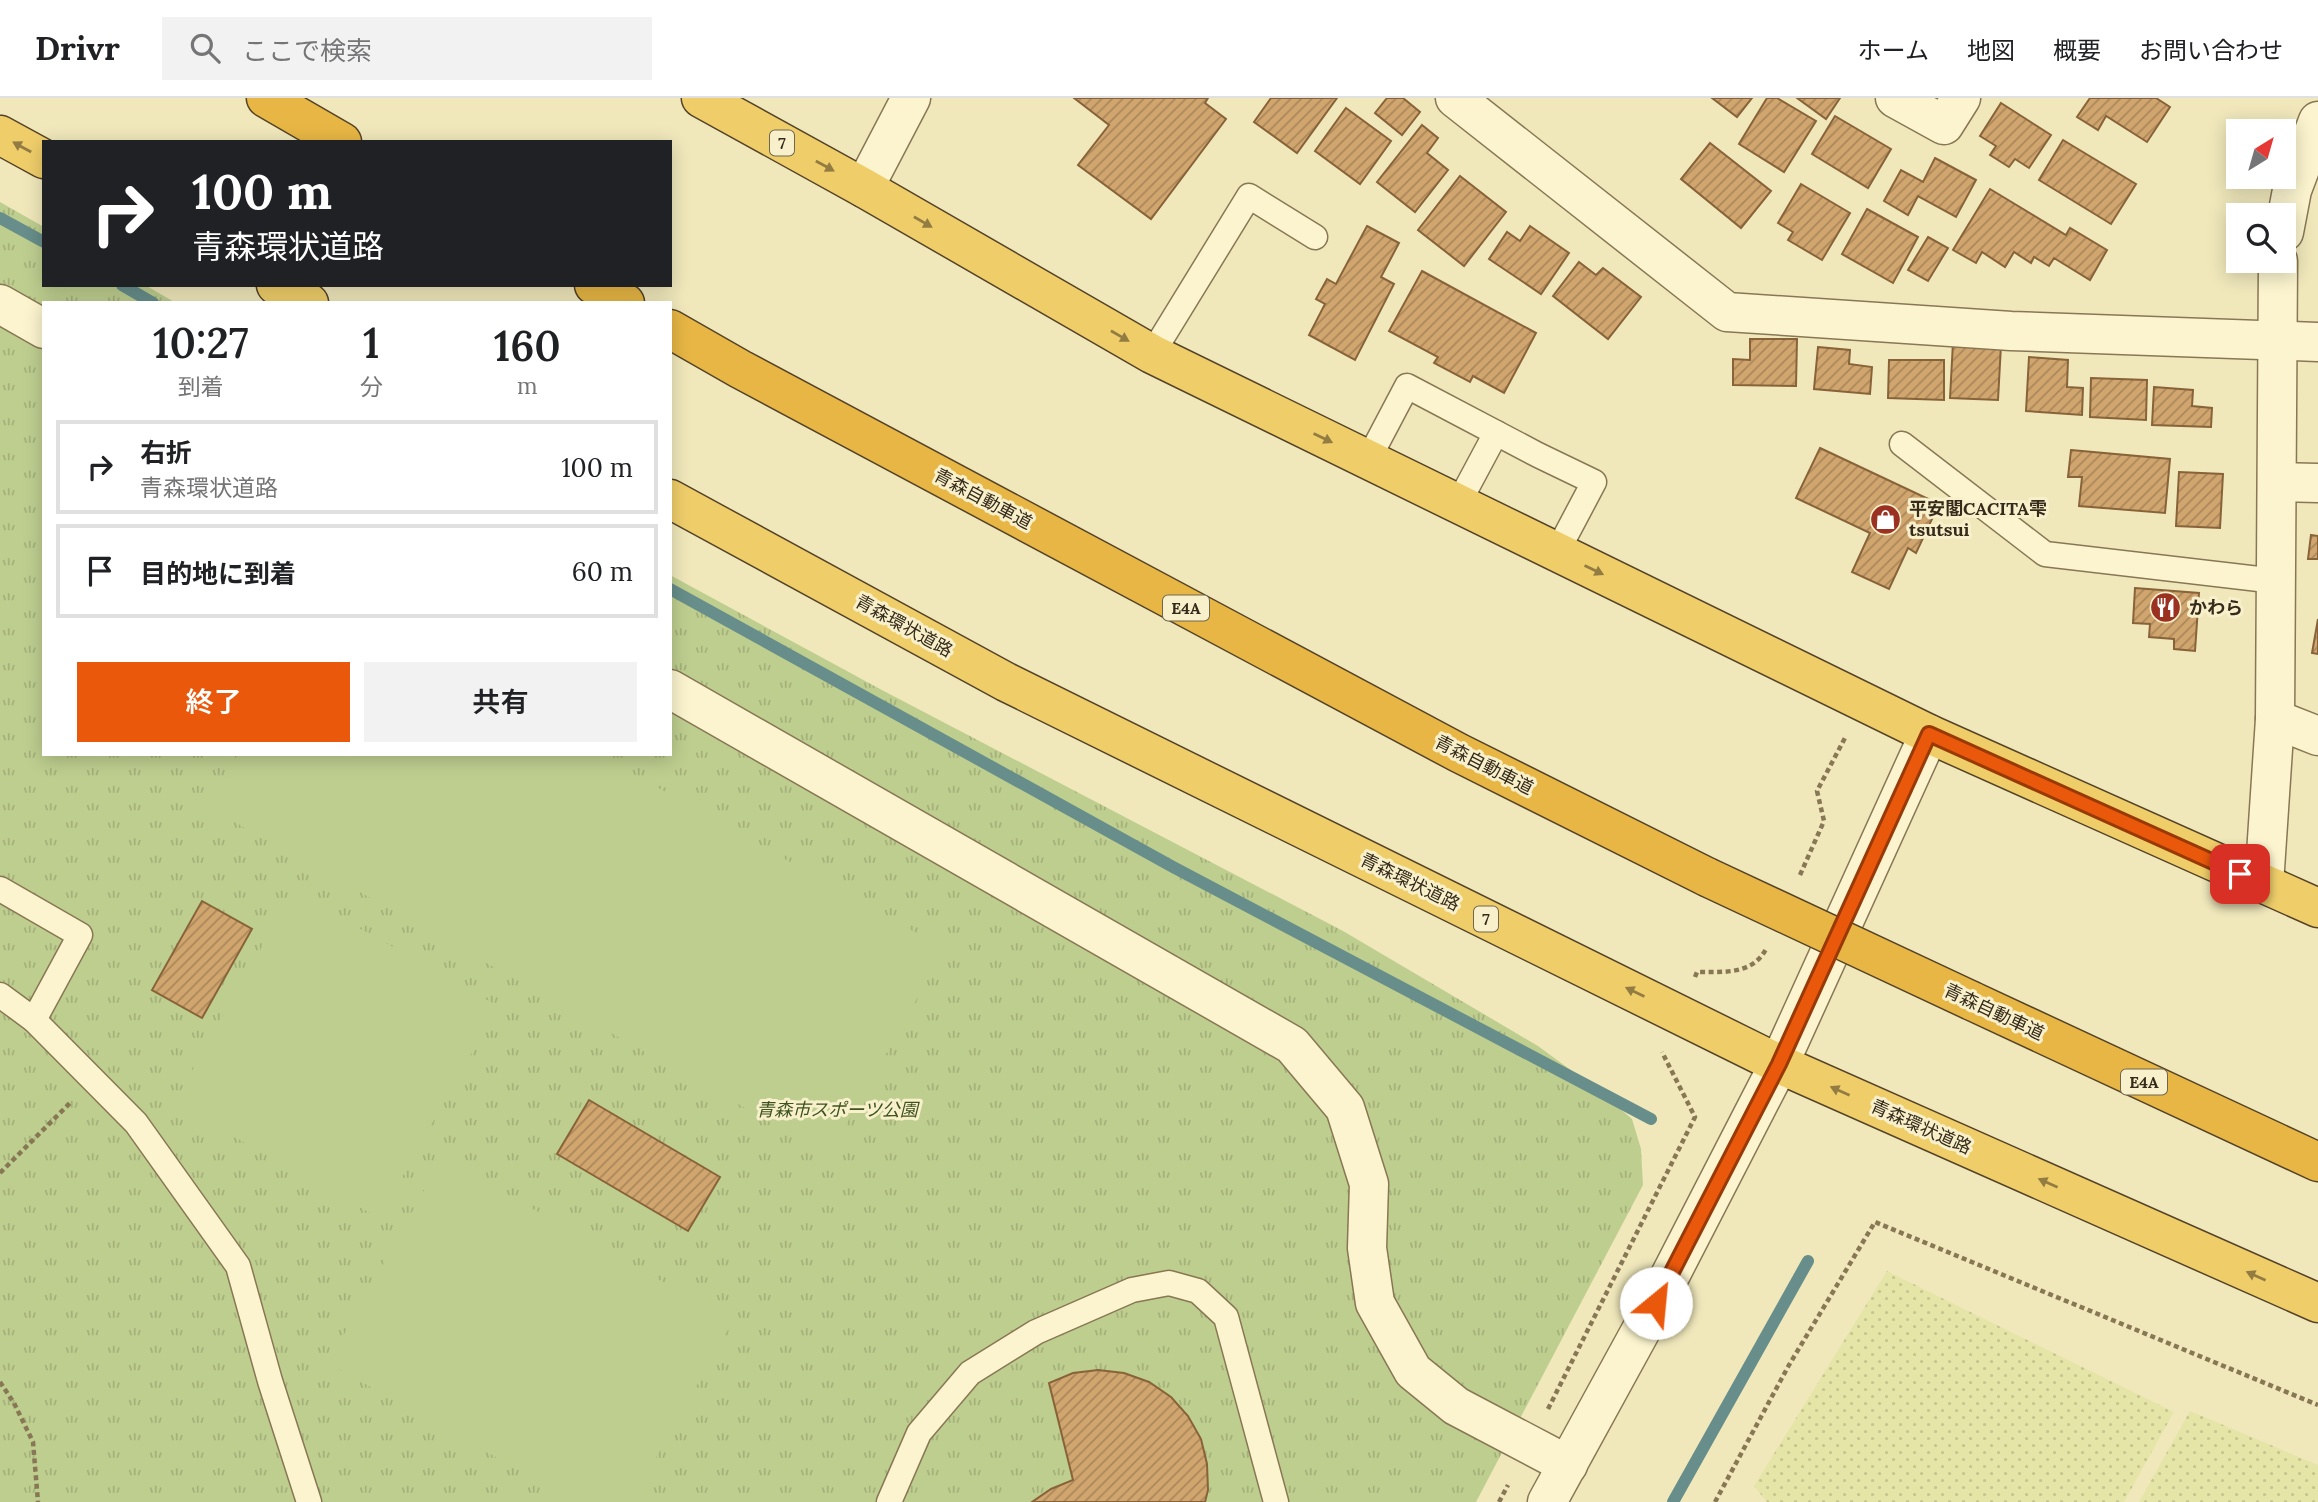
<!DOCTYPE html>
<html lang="ja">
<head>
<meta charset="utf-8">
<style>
  body { margin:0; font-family:Lora,"Noto Sans JP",serif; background:#f2f2f2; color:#202124; height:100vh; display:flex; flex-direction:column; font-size:26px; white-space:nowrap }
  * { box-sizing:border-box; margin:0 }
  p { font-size:23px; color:#757577 }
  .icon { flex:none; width:38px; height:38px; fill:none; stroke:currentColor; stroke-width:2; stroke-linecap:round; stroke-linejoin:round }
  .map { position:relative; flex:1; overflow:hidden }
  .sheet { position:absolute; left:42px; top:203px; width:630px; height:455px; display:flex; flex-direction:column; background:#fff; border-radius:0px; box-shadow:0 4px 18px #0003 }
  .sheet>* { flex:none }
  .banner { position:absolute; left:42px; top:42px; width:630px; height:147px; border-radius:0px; box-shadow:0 4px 18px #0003; background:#202124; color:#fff; overflow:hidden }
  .needle { width:46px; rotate:37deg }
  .controls { position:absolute; left:2226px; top:21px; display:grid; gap:14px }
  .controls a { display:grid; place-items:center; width:70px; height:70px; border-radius:0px; background:#fff; box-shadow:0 4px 18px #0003; font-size:35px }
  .pin { position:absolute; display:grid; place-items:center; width:60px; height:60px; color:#fff; margin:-30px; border-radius:14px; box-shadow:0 4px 10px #0006 }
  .me { position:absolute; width:77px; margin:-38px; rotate:28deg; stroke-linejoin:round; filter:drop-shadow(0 0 5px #0008) }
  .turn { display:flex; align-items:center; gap:24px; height:147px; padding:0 35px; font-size:32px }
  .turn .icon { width:91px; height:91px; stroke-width:2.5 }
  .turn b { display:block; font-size:49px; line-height:60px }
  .eta { display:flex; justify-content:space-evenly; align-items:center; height:119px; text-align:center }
  .eta b { font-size:42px; font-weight:600; line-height:49px }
  .button { display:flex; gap:14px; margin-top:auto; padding:14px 35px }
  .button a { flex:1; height:80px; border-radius:0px; background:#ea580c; color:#fff; font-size:28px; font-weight:600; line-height:80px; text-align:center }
  .button a+a { background:#f2f2f2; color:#202124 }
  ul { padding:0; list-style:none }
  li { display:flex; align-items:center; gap:21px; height:94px; margin:0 14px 10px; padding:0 21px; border:4px solid #e0e0e0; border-radius:0px }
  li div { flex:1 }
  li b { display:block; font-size:26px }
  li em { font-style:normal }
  header { display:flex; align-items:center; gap:42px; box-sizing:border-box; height:98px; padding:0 35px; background:#fff; border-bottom:2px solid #e0e0e0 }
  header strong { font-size:33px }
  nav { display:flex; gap:38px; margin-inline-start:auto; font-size:24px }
  .search { width:490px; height:63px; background:#f2f2f2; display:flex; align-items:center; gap:18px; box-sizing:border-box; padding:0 24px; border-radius:0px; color:#757577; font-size:26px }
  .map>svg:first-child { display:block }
</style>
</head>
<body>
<header>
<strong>Drivr</strong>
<div class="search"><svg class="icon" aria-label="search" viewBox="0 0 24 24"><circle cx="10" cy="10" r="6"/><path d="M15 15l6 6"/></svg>ここで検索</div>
<nav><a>ホーム</a><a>地図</a><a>概要</a><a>お問い合わせ</a></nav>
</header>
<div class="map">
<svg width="2318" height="1404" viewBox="0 0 2318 1404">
  <defs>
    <pattern id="farmland-dots" width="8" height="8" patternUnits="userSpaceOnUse" patternTransform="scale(1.75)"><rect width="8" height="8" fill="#e6e5a8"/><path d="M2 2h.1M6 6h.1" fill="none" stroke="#c6c590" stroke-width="1.8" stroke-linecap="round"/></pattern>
    <pattern id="park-tufts" width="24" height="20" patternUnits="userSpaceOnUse" patternTransform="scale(1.75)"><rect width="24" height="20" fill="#bece8f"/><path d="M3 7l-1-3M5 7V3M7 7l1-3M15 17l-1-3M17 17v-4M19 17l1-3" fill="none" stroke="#a4b17b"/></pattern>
    <pattern id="building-hatch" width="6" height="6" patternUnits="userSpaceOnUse" patternTransform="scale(1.75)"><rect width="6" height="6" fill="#d1a56e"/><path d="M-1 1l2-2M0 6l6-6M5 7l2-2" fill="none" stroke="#aa875a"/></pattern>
  </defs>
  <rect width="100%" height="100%" fill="#f0e8bb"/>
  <g fill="url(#farmland-dots)">
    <polygon points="1887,1173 2174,1314 2124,1404 1767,1404 1754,1388"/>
    <polygon points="2190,1313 2318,1367 2318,1404 2139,1404"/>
  </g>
  <polygon fill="url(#park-tufts)" points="0,104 44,129 44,187 145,187 176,205 44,205 44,656 670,656 670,477 880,591 1343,833 1538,948 1602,995 1632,1021 1641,1051 1643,1087 1476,1404 0,1404"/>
  <g fill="#bece8f">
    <polygon points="238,656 598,656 945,851 829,1057 208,709"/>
    <polygon points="293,793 498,908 379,1120 174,1005"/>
    <polygon points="442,1060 733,1223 631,1404 576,1404 328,1265"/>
  </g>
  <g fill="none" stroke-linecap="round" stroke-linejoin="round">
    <g stroke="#678e8a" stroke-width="12">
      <polyline points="0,120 44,144"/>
      <polyline points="122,187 153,205"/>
      <polyline points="670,491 1173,769 1651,1021"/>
      <polyline points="1673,1404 1808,1163"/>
    </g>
  </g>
  <g fill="url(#building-hatch)" stroke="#886339" stroke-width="2">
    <polygon points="1074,0 1208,0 1205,5 1226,21 1151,121 1078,67 1109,27"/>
    <polygon points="1271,0 1337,0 1297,55 1254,24"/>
    <polygon points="1387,0 1403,0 1420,14 1402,37 1375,15"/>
    <polygon points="1712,0 1752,0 1737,19"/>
    <polygon points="1767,0 1777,0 1816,23 1784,74 1739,46"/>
    <polygon points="1797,0 1840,0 1826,21"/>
    <polygon points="2090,0 2156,0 2170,9 2147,44 2106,18 2098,32 2077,19"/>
    <polygon points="2001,5 2051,37 2029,70 2015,61 2009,69 1990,57 1996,48 1980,38"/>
    <polygon points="1346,10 1391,43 1360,86 1315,53"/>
    <polygon points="1835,18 1891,51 1868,90 1812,56"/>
    <polygon points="1422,27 1438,40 1427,55 1448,72 1415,114 1377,84"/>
    <polygon points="2063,42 2136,86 2111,126 2039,82"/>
    <polygon points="1710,45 1771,93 1741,130 1681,81"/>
    <polygon points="1935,60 1976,82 1956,119 1918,98 1908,117 1884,103 1901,72 1923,84"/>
    <polygon points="1460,78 1506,114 1464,168 1418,132"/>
    <polygon points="1801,86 1850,115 1822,162 1788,142 1793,134 1778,125"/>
    <polygon points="1990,91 2066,137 2070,130 2107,152 2090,182 2054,160 2049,168 2034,159 2031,165 2014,154 2005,169 1982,154 1976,165 1953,152"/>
    <polygon points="1867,111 1918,139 1893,185 1842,156"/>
    <polygon points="1367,128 1399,145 1381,179 1394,186 1355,262 1309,237 1325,206 1316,201 1327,181 1336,186"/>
    <polygon points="1530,128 1569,155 1541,196 1489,161 1507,134 1520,143"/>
    <polygon points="1928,139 1948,150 1928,183 1908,172"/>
    <polygon points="1579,164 1596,177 1603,170 1641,199 1608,241 1553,198"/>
    <polygon points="1422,173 1536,235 1504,295 1473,278 1470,284 1434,265 1438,259 1389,233"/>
    <polygon points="1750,241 1797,241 1796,288 1733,287 1733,261 1750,262"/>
    <polygon points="1953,244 2001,247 1998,302 1950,300"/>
    <polygon points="1818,249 1850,252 1849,266 1872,269 1870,296 1814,291"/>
    <polygon points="2029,259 2068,262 2067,289 2083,290 2082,317 2026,313"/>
    <polygon points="1889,262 1944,262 1944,302 1888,300"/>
    <polygon points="2091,280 2147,282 2146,322 2090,319"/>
    <polygon points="2154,289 2193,292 2192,308 2212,310 2211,329 2152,327"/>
    <polygon points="1820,350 1939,406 1916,455 1908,450 1889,491 1852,474 1870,435 1796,400"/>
    <polygon points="2071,352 2170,361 2165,415 2079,408 2082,379 2068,379"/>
    <polygon points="2179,374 2223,376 2220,430 2176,428"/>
    <polygon points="2311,437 2318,438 2318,461 2308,461"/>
    <polygon points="2135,490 2199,495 2195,553 2174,551 2174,541 2149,539 2150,526 2133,525"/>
    <polygon points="2318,521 2318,556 2312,555"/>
    <polygon points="202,803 252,831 202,920 152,892"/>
    <polygon points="589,1002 720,1079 688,1133 557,1056"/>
    <polygon points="1098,1272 1124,1275 1149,1284 1171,1299 1188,1318 1201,1341 1207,1366 1208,1392 1205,1404 1032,1404 1051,1391 1073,1382 1049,1285 1073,1275"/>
  </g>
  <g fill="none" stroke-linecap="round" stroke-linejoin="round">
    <defs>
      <g id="service">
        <polyline points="1152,256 1249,98 1315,139"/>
        <polyline points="1902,346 2045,456 2276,483"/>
        <polyline points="1368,362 1407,288 1538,357 1594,384 1557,454"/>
        <polyline points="1458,406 1496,335"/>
        <polyline points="0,791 80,837 34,922"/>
        <polyline points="0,897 34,922 136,1025 238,1168 270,1283 309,1404"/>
        <polyline points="889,1404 919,1335 970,1275 1036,1234 1132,1192 1169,1185 1198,1193 1226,1219 1276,1404"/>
      </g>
      <g id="minor">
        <polyline points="1455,0 1727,214 2011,233 2318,244"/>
        <polyline points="1895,0 1944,27 1961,0"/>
        <polyline points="864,90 911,0"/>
        <polyline points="0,206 44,231"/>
        <polyline points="2278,384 2318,385"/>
        <polyline points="670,591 1292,947 1345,1010 1369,1086 1367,1150 1375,1205 1413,1273 1456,1308 1568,1367"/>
        <polyline points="2275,621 2318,638"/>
      </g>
      <g id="tertiary">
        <polyline points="2284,134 2292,92 2318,23"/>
        <polyline points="2264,786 2275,621 2278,163"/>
        <polyline points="1547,1404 1656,1205 1779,966 1929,636"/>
      </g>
      <g id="trunk">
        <polyline points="701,0 864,90 1152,256 1929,636 2318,810"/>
        <polyline points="0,37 44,61"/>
        <polyline points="276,187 309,205"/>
        <polyline points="670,401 1006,584 1779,966 2318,1205"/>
      </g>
      <g id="motorway">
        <polyline points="266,0 342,44"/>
        <polyline points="594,187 625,205"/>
        <polyline points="670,231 740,271 1459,655 1707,779"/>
        <polyline points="1972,903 2318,1064"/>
      </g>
    </defs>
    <use href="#service" stroke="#887754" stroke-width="27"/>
    <use href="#minor" stroke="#887754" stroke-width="41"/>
    <use href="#tertiary" stroke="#887754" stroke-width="41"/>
    <use href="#trunk" stroke="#554329" stroke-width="41"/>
    <use href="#motorway" stroke="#554329" stroke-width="41"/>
    <g stroke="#887754" stroke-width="4.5" stroke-dasharray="5 3.5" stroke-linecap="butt">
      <polyline points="1800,777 1824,723 1817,693 1846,638"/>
      <path d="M1695 879 1697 874C1724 874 1754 877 1767 849"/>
      <polyline points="0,1075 70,1005"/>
      <polyline points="0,1284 14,1305 33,1344 38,1404"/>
      <polyline points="1548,1311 1695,1019 1662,954"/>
      <polyline points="1499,1404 1508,1387"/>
      <polyline points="1715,1404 1789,1267 1875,1124 2318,1307"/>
    </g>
    <use href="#service" stroke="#fbf4ce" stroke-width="24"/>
    <use href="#minor" stroke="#fbf4ce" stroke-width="38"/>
    <use href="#tertiary" stroke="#fbf4ce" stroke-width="38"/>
    <use href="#trunk" stroke="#efce6a" stroke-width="38"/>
    <use href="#motorway" stroke="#e7b644" stroke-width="38"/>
    <defs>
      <polyline id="motorway-bridge" points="1707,779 1972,903"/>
    </defs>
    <use href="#motorway-bridge" stroke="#554329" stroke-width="41" stroke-linecap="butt"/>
    <use href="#motorway-bridge" stroke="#e7b644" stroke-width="38"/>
  </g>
  <defs><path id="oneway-solid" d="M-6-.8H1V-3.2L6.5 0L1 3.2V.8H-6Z" transform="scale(1.75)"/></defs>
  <g fill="#927c42">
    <use href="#oneway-solid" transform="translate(22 49) rotate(-151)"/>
    <use href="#oneway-solid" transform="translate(825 68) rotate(29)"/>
    <use href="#oneway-solid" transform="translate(923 124) rotate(30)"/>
    <use href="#oneway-solid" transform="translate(1120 238) rotate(30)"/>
    <use href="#oneway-solid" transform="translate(1323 340) rotate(26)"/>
    <use href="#oneway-solid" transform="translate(1594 472) rotate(26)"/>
    <use href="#oneway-solid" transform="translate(1635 894) rotate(-154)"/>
    <use href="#oneway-solid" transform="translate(1840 993) rotate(-156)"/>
    <use href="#oneway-solid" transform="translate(2048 1085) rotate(-156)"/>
    <use href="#oneway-solid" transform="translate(2256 1178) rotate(-156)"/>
  </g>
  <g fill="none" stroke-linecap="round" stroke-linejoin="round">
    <defs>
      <polyline id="route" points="1656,1205 1779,966 1929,636 2240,776"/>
    </defs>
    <use href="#route" stroke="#983908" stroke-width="18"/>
    <use href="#route" stroke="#ea580c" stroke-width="12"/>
  </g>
  <defs>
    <symbol id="shop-disc" viewBox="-11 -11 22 22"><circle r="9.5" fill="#9a3121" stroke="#f7f0cb"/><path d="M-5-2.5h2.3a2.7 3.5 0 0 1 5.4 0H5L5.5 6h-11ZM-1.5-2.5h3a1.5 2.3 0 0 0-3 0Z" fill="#fff"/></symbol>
    <symbol id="restaurant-disc" viewBox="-11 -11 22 22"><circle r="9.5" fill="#9a3121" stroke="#f7f0cb"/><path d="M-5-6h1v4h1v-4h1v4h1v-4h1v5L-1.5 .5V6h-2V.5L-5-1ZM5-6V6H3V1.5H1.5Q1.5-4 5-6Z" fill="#fff"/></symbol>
  </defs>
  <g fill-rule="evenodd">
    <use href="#shop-disc" x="1868" y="404" width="35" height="35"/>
    <use href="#restaurant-disc" x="2148" y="492" width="35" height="35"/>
  </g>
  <g text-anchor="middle" stroke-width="6" stroke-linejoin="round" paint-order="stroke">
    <g fill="#f7f0cb" stroke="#70664f" stroke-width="2">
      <rect x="770" y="32.5" width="24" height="25" rx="5"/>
      <rect x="1163" y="497.5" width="46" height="25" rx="5"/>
      <rect x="1474" y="808.5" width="24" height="25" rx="5"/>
      <rect x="2121" y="971.5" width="46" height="25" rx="5"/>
    </g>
    <g font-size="16" font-weight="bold" fill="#362b1a">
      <text x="782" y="51">7</text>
      <text x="1186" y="516">E4A</text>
      <text x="1486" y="827">7</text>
      <text x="2144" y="990">E4A</text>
    </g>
    <g font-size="18" fill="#362b1a" stroke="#f7f0cb">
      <text transform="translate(983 401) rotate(28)" y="6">青森自動車道</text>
      <text transform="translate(904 528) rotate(29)" y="6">青森環状道路</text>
      <text transform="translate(1484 667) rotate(27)" y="6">青森自動車道</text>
      <text transform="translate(1410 784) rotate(26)" y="6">青森環状道路</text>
      <text transform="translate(1994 914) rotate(25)" y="6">青森自動車道</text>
      <text transform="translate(1921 1029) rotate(24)" y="6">青森環状道路</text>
    </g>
    <g font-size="18" font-weight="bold" fill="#362b1a" stroke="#f7f0cb" text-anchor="start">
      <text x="1909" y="417">平安閣CACITA雫<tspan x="1909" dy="21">tsutsui</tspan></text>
      <text x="2189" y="516">かわら</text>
    </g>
    <g font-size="18" font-style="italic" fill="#3f531f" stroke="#f7f0cb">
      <text x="837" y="1018">青森市スポーツ公園</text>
    </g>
  </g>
</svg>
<div class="controls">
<a><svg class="needle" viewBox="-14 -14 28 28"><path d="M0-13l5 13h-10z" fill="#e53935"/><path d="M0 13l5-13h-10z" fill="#757577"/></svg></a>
<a><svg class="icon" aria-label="search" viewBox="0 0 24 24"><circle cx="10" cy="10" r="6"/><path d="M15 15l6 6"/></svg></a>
</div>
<div class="pin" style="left:2240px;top:776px;background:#d93025"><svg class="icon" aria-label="arrive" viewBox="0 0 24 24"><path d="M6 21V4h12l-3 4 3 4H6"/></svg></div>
<svg class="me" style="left:1656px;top:1205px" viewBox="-20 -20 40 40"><circle r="19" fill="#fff"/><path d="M0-13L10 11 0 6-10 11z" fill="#ea580c"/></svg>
<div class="banner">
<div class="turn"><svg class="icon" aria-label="right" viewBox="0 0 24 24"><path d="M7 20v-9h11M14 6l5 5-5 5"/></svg><div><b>100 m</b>青森環状道路</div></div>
</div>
<section class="sheet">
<div class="eta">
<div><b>10:27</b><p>到着</p></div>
<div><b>1</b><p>分</p></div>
<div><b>160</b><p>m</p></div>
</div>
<ul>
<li><svg class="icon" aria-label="right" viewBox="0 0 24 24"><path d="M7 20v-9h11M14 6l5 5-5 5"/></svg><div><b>右折</b><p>青森環状道路</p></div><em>100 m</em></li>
<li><svg class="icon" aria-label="arrive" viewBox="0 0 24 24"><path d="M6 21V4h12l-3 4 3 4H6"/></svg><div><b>目的地に到着</b></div><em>60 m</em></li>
</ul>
<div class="button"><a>終了</a><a>共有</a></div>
</section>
</div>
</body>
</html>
